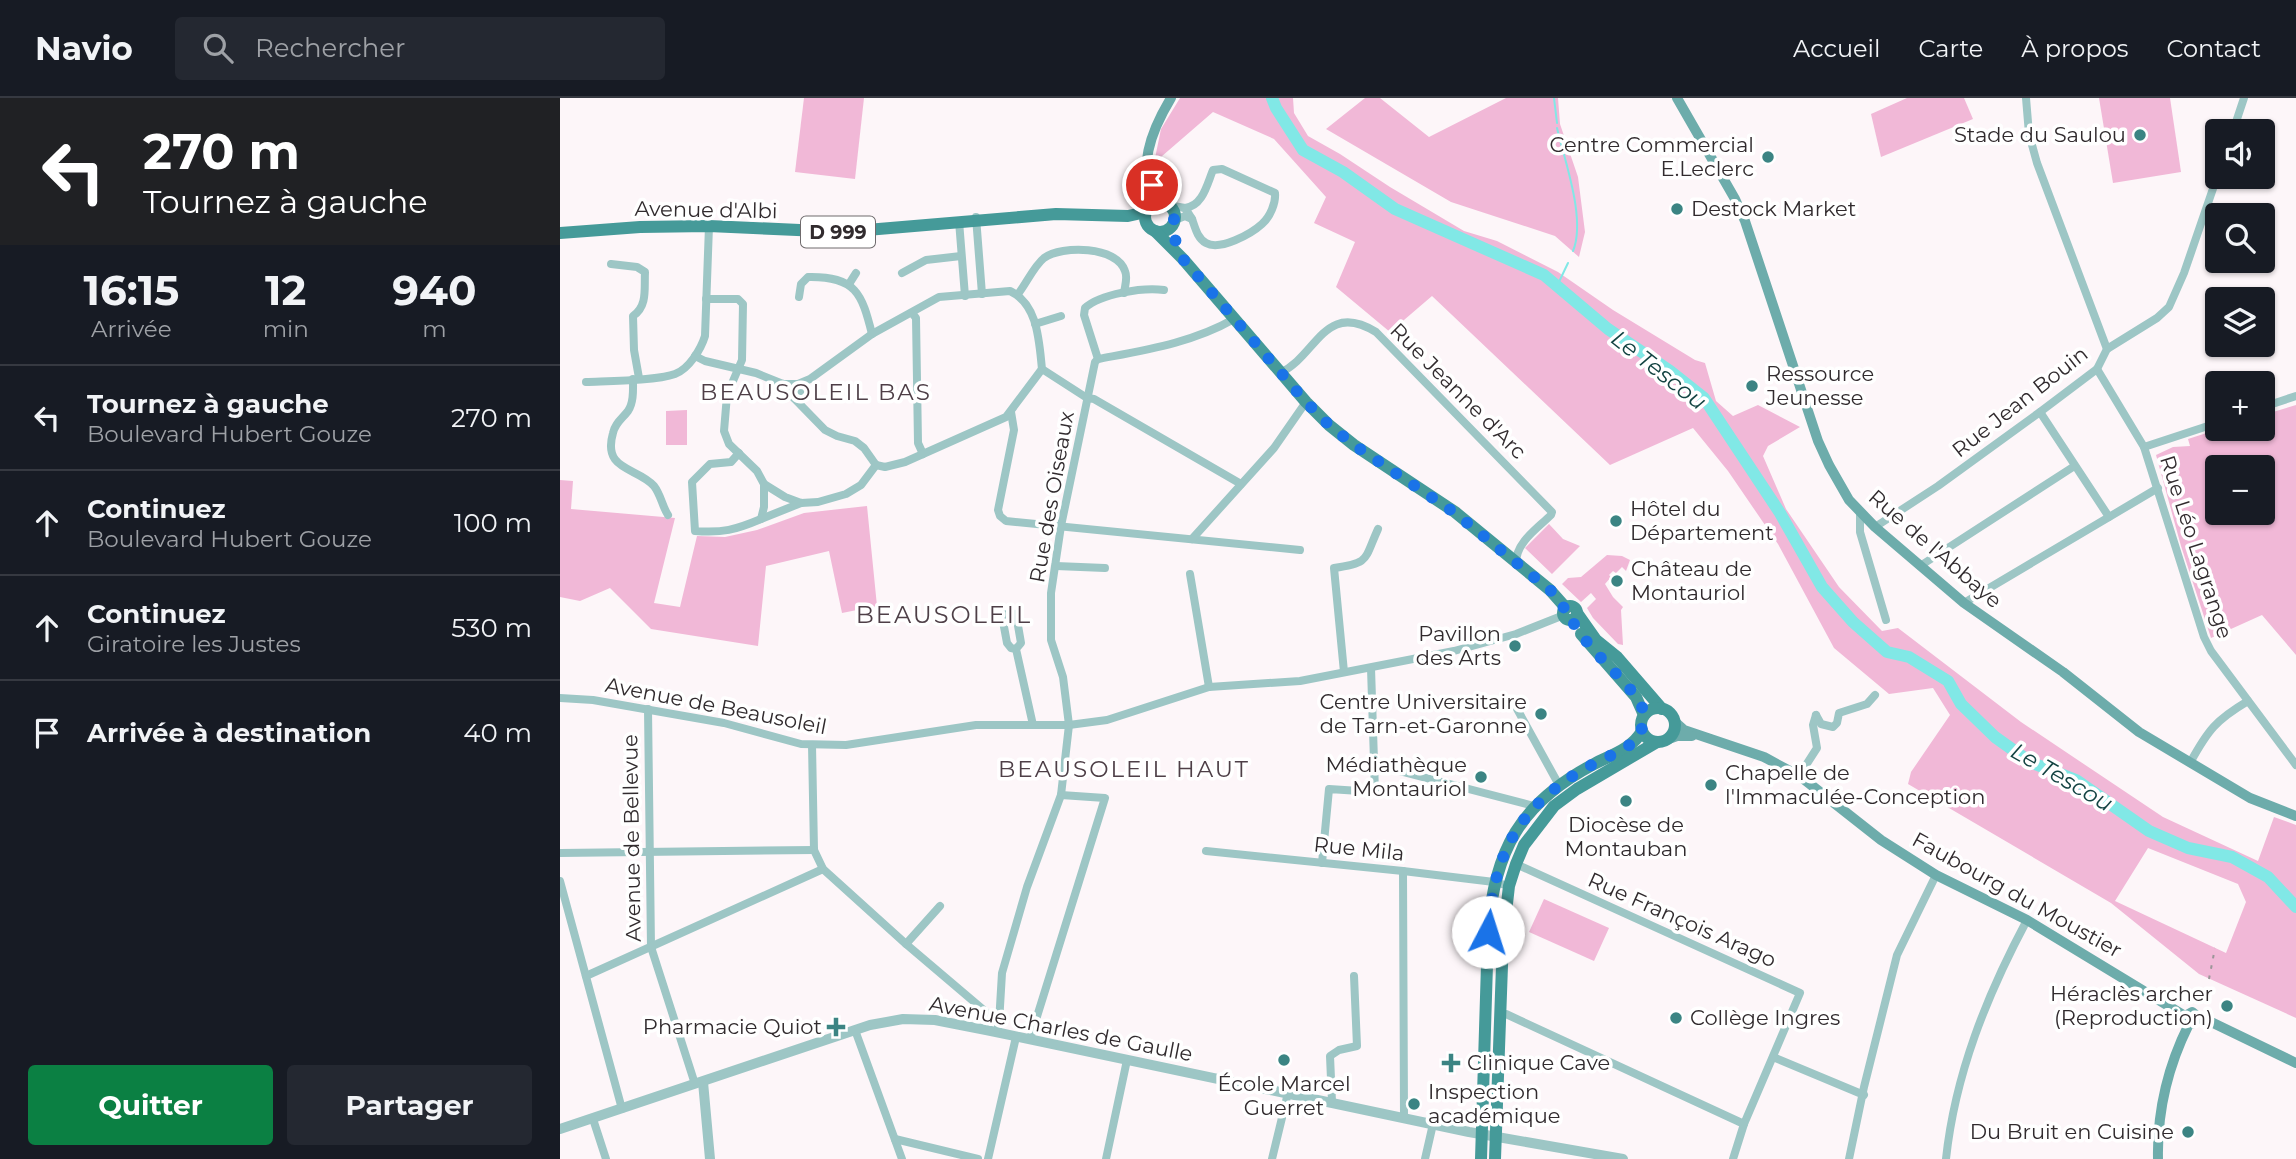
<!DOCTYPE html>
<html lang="fr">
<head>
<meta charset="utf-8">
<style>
  body { margin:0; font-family:Montserrat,sans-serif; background:#242831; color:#f1f3f6; height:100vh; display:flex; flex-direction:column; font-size:26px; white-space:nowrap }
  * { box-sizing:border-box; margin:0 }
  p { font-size:23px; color:#9ea1a6 }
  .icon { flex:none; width:38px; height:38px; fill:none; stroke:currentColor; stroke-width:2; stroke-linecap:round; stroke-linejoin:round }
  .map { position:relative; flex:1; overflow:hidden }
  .panel { display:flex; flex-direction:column; background:#171b24; width:560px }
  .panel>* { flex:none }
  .hud { background:#202124; color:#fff; overflow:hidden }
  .fabs { position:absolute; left:1645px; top:21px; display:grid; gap:14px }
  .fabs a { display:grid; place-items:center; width:70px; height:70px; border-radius:7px; background:#171b24; box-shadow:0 2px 5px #0004; font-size:35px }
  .pin { position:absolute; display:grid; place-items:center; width:60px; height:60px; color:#fff; margin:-30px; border:4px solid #fff; border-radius:50%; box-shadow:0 2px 7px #0007 }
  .me { position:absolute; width:77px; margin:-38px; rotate:5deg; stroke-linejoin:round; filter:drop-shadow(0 0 5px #0008) }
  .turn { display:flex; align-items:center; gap:24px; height:147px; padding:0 28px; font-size:32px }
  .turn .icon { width:91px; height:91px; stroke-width:2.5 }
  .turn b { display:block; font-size:49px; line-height:60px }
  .eta { display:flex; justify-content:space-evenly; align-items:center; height:119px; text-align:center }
  .eta b { font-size:42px; font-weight:700; line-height:49px }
  .button { display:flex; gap:14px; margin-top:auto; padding:14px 28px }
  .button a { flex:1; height:80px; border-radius:7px; background:#0b8043; color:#fff; font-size:28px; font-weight:700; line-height:80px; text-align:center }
  .button a+a { background:#242831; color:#f1f3f6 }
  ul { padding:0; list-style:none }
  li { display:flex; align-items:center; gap:21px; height:105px; padding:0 28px; border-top:2px solid #363941 }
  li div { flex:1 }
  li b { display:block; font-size:26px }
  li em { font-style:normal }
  header { display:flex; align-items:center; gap:42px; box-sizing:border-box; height:98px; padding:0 35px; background:#171b24; border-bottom:2px solid #363941 }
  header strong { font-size:33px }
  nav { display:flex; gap:38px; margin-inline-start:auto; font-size:24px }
  .search { width:490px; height:63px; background:#242831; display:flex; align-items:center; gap:18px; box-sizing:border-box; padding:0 24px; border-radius:7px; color:#9ea1a6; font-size:26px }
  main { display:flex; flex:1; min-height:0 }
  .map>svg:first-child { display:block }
</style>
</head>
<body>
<header>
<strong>Navio</strong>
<div class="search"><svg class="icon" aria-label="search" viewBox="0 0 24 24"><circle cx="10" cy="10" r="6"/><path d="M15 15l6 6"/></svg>Rechercher</div>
<nav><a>Accueil</a><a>Carte</a><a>À propos</a><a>Contact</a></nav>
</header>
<main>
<section class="panel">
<div class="hud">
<div class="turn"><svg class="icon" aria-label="left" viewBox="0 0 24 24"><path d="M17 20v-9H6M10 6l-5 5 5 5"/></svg><div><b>270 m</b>Tournez à gauche</div></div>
</div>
<div class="eta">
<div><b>16:15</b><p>Arrivée</p></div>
<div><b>12</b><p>min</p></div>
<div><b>940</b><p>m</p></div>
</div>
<ul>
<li><svg class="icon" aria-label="left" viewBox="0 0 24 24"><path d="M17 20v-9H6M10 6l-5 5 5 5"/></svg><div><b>Tournez à gauche</b><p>Boulevard Hubert Gouze</p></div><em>270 m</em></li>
<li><svg class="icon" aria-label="ahead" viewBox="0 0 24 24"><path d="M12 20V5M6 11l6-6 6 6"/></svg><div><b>Continuez</b><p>Boulevard Hubert Gouze</p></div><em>100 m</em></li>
<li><svg class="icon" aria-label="ahead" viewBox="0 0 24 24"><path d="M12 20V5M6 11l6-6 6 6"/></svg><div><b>Continuez</b><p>Giratoire les Justes</p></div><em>530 m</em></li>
<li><svg class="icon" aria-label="arrive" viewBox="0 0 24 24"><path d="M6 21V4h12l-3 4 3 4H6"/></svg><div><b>Arrivée à destination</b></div><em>40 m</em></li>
</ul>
<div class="button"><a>Quitter</a><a>Partager</a></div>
</section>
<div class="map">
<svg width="1736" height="1061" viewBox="0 0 1736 1061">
  <rect width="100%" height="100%" fill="#fdf6f9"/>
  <g fill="#f1b8d7" fill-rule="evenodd">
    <polygon points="244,0 304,0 295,81 235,74"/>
    <path d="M620 0H733L734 15 748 38 780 56 830 89 904 133 937 143 998 174 1053 212 1135 262 1145 265 1156 303 1173 318 1198 307 1240 329 1208 348 1203 358 1226 411 1279 489 1322 533 1338 530 1461 624 1603 719 1698 763 1714 719 1736 727V920L1639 876 1551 805 1348 686 1351 674 1390 617 1373 590 1329 596 1274 550 1218 446 1168 373 1133 330 1050 367 872 198 830 234 776 189 795 144 754 125 766 99 714 41 653 14 594 65 601 31ZM1588 750 1678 786 1686 804 1666 855 1555 803Z"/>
    <polygon points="805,0 820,0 869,39 946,0 998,0 1000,26 1018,79 1025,134 1019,159 995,138 891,104 766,31"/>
    <polygon points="1347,0 1404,0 1413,21 1321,59 1311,16"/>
    <polygon points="1539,0 1610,0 1621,74 1553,85"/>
    <path d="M1736 307V557L1702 517 1651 540 1621 448 1596 357 1613 349 1630 348 1628 341 1659 331H1703V317ZM1657 369H1703V415H1657Z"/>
    <polygon points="127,312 127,347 106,347 106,313"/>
    <polygon points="0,382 13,383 11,411 115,420 94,505 120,509 137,438 165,439 197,432 244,415 307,408 317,508 282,515 269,453 206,468 198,548 91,531 50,490 20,503 0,499"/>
    <polygon points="989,426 1003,441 1020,448 992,476 965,450"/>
    <polygon points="1047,457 1062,458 1070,462 1066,473 1062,469 1056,475 1053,473 1049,477 1051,479 1045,486 1053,499 1063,509 1061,512 1063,547 1058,546 1033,520 1027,510 1036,501 1031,495 1021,504 1002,486 1008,480 1021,479"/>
    <polygon points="984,801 1049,830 1034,863 969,834"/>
  </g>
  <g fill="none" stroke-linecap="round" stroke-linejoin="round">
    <g stroke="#81e8e6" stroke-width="2">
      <polyline points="994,0 997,25"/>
      <path d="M997 30C1005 64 1026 121 1013 153"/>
      <polyline points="997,188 1008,165"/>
    </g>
    <polyline stroke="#81e8e6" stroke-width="12" points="712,0 716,10 743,52 783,74 835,111 984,177 1048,231 1110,273 1144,300 1220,415 1262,489 1293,524 1327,554 1349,559 1388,583 1401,606 1435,639 1470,664 1516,682 1589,733 1628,750 1672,759 1708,779 1736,809"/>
    <g stroke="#9dc6c5" stroke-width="8">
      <polyline points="1466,0 1469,36 1477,65 1547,251"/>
      <polyline points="1673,33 1684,0"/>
      <polyline points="608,107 625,110 632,121 625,118 615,122"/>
      <path d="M625 110C643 108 647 86 653 72L662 71 715 95C716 105 710 119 702 126 691 136 660 153 646 145 637 140 635 129 632 121"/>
      <polyline points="416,119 422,196"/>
      <polyline points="399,123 405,198"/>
      <path d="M51 166 77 169 85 174C84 190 88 208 73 218L74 252 79 280"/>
      <polyline points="342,175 366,162 401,158"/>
      <polyline points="289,186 296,175"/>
      <path d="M458 196C466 186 474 168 484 160 502 147 557 148 565 173 568 180 565 187 564 195"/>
      <path d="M239 199 241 186 248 179C296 178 302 196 312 236"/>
      <polyline points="146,201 178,201 183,206 182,262 167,297 164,333 169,346 197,373 204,386 225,399 241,405 258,404 286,396 301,387 316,367"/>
      <polyline points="352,215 356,220 358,345 363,356"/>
      <polyline points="475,226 501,218"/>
      <path d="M135 258 145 263 196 275 223 286H238L250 281 312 236 379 199 450 193C478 206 479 243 482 271L527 300 534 301 681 386"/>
      <path d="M538 261 524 217 525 210C540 196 583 189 604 192"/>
      <polyline points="1537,271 1584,349 1644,539 1651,553 1736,667"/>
      <path d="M720 275C757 258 764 202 816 234L992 414 991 417C978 430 956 444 956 465"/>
      <path d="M73 281C73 291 74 304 68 313 62 321 55 325 53 335 42 373 77 369 94 388 101 397 102 408 108 417"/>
      <path d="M26 284C48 283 96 283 115 276 129 271 141 251 145 238L149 128"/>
      <polyline points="223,286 225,291 265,332 277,338 295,343 304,350 316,367"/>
      <polyline points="234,300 244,289 244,285"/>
      <polyline points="1703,309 1736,298"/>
      <polyline points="451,314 454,332 438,412 440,418 446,423 740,452"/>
      <polyline points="1480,314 1549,419"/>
      <polyline points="1584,349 1657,325"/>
      <path d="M179 355 171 364 150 366 132 384 135 433C163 435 175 432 201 421L204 409V386"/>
      <polyline points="316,367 325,369 345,364 446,319 482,271"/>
      <polyline points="1300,415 1300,434 1326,522"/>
      <polyline points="201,421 241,405"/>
      <polyline points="1315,429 1378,388 1480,314 1537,271 1547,251 1597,220 1609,209 1624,175 1657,79"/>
      <polyline points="632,441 714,350 746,304"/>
      <polyline points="496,468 545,470"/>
      <polyline points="1360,468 1513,369"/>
      <polyline points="630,476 649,589"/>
      <polyline points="1404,505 1598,390"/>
      <polyline points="456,551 451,550 447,545 442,518 444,515 456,516 461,545 456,551 473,627"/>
      <path d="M784 574 774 470C810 465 804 462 818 431"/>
      <polyline points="0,600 33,602 164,625 241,646 286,647 416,627 509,627 547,622 649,589 740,583 894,553 956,536 1004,517"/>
      <polyline points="956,609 999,687"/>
      <polyline points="88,611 91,849 135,986"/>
      <polyline points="1256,617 1261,626 1273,629 1277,625 1279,615 1307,606 1315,597"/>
      <polyline points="252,647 254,752 263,771 346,846 439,925 438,929"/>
      <path d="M1630 665C1648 632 1656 622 1688 603"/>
      <polyline points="816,667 974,708"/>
      <polyline points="1239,678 1257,650 1253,627 1256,617"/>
      <polyline points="646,753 843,773 934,784 949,788"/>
      <polyline points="0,755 254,752"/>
      <polyline points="762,765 769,691 815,694 811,570"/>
      <polyline points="956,766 1240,895 1184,1026 1173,1061"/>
      <polyline points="843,773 844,1019"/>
      <polyline points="0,783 62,1011"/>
      <polyline points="346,846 380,808"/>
      <polyline points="26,878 263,771"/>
      <polyline points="940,916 946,916 1184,1026"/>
      <path d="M439 925 442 875 467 789 501 697 509 627 503 579 491 542V495L501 428 535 264 538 261C585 252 632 245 674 221"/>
      <polyline points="295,932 342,1061"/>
      <polyline points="470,941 545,700 501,697"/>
      <polyline points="1213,959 1304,997"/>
      <polyline points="772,1004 770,958 779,952 797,948 794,878"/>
      <polyline points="33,1021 46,1061"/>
      <polyline points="335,1041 418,1061"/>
      <polyline points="428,1061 456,939"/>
      <polyline points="546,1061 567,962"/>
      <polyline points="712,1061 728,995"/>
      <polyline points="865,1061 873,1026"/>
      <polyline points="1289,1061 1304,989 1337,857 1376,777"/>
      <path d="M1386 1061C1395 976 1427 897 1467 822"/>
    </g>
    <g stroke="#9dc6c5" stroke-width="10">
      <polyline points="143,984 150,1061"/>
      <polyline points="0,1031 310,927 343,921 375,922 426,932 909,1034 1063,1061"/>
    </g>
    <g stroke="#6dacab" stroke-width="10">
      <polyline points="1117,0 1175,101 1185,123 1258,343 1269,367 1289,402 1315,429 1404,505 1503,574 1579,634 1690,700 1736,718"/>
      <polyline points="589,77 595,95 603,105"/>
      <path d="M589 110C581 66 588 38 611 0"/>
      <polyline points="1114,623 1124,632 1204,659 1241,679 1321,742 1376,777 1467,822 1625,918"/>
      <polyline points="1106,642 1117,638 1132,638"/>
      <polyline points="1637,920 1649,923 1736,965"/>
      <path d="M1598 1061C1597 1013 1608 968 1629 926L1634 925 1637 918 1632 914 1625 918V923L1629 926"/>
    </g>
    <g stroke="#459a99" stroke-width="12">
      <circle cx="600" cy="119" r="15"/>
      <polyline points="595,133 623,161 746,304 769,327 794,347 895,414 990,492 1006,510"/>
      <polyline points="0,135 80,129 149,128 283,134 496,116 568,118 586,114"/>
      <circle cx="1010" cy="515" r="7"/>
      <polyline points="1017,515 1036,542 1057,559 1102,611"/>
      <polyline points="1021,536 1076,599 1084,617"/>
      <circle cx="1098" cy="627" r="17"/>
      <path d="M921 1061 928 834C934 753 960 705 1034 666 1051 657 1072 651 1082 633"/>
      <polyline points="935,1061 943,840 949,788 956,766 964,747 994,708 1017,691 1097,644"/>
    </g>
    <polyline stroke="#9b9598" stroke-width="2" stroke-dasharray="3.5 7" stroke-linecap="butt" points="1649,881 1655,850"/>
  </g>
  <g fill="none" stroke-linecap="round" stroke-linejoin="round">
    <path stroke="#1a73e8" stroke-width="12" stroke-dasharray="0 21.6" d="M592 87 597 99 614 113V139L623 161 746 304 769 327 794 347 895 415 990 492 1003 505 1005 520C1015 523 1020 535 1027 544 1040 561 1073 590 1081 607 1086 617 1080 623 1082 633L1075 643C1058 656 1037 663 1019 674 954 714 934 760 928 834"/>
  </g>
  <g fill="#3b8483" stroke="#fff" stroke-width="2.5">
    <circle cx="1580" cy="37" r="7"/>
    <circle cx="1208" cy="59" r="7"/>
    <circle cx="1117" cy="111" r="7"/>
    <circle cx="1192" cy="288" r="7"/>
    <circle cx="1056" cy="423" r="7"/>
    <circle cx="1057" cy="483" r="7"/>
    <circle cx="955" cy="548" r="7"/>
    <circle cx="981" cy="616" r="7"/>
    <circle cx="921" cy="679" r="7"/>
    <circle cx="1151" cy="687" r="7"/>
    <circle cx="1066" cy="703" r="7"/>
    <circle cx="1667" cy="908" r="7"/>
    <circle cx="1116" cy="920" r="7"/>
    <path d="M272.5 918.5h7v7h7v7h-7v7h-7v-7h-7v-7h7z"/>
    <circle cx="724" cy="962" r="7"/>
    <path d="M887.5 954.5h7v7h7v7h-7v7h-7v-7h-7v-7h7z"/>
    <circle cx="854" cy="1006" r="7"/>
    <circle cx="1628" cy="1034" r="7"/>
  </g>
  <g text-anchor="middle" stroke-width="7" stroke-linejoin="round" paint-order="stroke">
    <rect fill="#fff" stroke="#6f6b6d" stroke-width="2" x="241" y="118.5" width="74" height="31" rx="5"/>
    <g font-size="19" font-weight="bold" fill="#312b2e">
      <text x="278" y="141">D 999</text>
    </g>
    <g font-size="21" fill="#312b2e" stroke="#fff" text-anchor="end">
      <text x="1566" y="44">Stade du Saulou</text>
      <text x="1194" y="54">Centre Commercial<tspan x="1194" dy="24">E.Leclerc</tspan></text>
      <text x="1131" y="118" text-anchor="start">Destock Market</text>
      <text x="1206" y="283" text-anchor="start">Ressource<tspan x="1206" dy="24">Jeunesse</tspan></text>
      <text x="1070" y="418" text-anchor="start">Hôtel du<tspan x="1070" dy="24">Département</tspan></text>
      <text x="1071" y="478" text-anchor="start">Château de<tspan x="1071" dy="24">Montauriol</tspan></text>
      <text x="941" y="543">Pavillon<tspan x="941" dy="24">des Arts</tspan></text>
      <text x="967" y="611">Centre Universitaire<tspan x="967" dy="24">de Tarn-et-Garonne</tspan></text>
      <text x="907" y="674">Médiathèque<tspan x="907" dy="24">Montauriol</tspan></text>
      <text x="1165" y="682" text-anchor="start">Chapelle de<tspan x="1165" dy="24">l'Immaculée-Conception</tspan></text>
      <text x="1066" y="734" text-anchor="middle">Diocèse de<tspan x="1066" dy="24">Montauban</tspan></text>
      <text x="1653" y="903">Héraclès archer<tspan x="1653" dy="24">(Reproduction)</tspan></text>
      <text x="1130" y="927" text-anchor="start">Collège Ingres</text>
      <text x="262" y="936">Pharmacie Quiot</text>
      <text x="907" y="972" text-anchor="start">Clinique Cave</text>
      <text x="724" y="993" text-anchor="middle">École Marcel<tspan x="724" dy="24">Guerret</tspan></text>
      <text x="868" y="1001" text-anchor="start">Inspection<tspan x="868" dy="24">académique</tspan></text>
      <text x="1614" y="1041">Du Bruit en Cuisine</text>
    </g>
    <g font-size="21" fill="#312b2e" stroke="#fff">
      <text transform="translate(146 112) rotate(1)" y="7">Avenue d'Albi</text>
      <text transform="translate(898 293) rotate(45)" y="7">Rue Jeanne d'Arc</text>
      <text transform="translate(1460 304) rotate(-38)" y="7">Rue Jean Bouin</text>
      <text transform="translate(492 399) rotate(-80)" y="7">Rue des Oiseaux</text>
      <text transform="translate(1636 449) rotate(72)" y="7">Rue Léo Lagrange</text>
      <text transform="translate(1375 451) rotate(41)" y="7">Rue de l'Abbaye</text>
      <text transform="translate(156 608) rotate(11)" y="7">Avenue de Beausoleil</text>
      <text transform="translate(72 740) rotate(-91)" y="7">Avenue de Bellevue</text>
      <text transform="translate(799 751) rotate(6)" y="7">Rue Mila</text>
      <text transform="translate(1457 797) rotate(29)" y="7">Faubourg du Moustier</text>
      <text transform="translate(1122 822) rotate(24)" y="7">Rue François Arago</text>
      <text transform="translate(501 931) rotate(11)" y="7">Avenue Charles de Gaulle</text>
    </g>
    <g font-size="23" font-style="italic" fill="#144443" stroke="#fff">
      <text transform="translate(1099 272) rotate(38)" y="8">Le Tescou</text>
      <text transform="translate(1502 679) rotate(30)" y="8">Le Tescou</text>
    </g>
    <g font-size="23" letter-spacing="2" fill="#4e3f47" stroke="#fff">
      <text x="256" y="302">BEAUSOLEIL BAS</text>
      <text x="564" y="679">BEAUSOLEIL HAUT</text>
    </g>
    <g font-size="24" letter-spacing="2" fill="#4e3f47" stroke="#fff">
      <text x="384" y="525">BEAUSOLEIL</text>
    </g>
  </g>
</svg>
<div class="fabs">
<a><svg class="icon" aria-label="sound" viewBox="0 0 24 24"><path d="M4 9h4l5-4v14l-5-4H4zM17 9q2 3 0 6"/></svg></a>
<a><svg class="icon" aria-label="search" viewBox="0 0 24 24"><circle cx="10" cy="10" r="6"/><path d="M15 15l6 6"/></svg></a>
<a><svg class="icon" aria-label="layers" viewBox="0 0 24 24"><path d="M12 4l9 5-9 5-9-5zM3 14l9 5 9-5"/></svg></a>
<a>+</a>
<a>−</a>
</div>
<div class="pin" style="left:592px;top:87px;background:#d93025"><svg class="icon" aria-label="arrive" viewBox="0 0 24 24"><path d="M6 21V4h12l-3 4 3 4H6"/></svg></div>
<svg class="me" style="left:928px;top:834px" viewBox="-20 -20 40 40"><circle r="19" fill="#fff"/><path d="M0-13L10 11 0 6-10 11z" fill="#1a73e8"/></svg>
</div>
</main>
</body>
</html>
